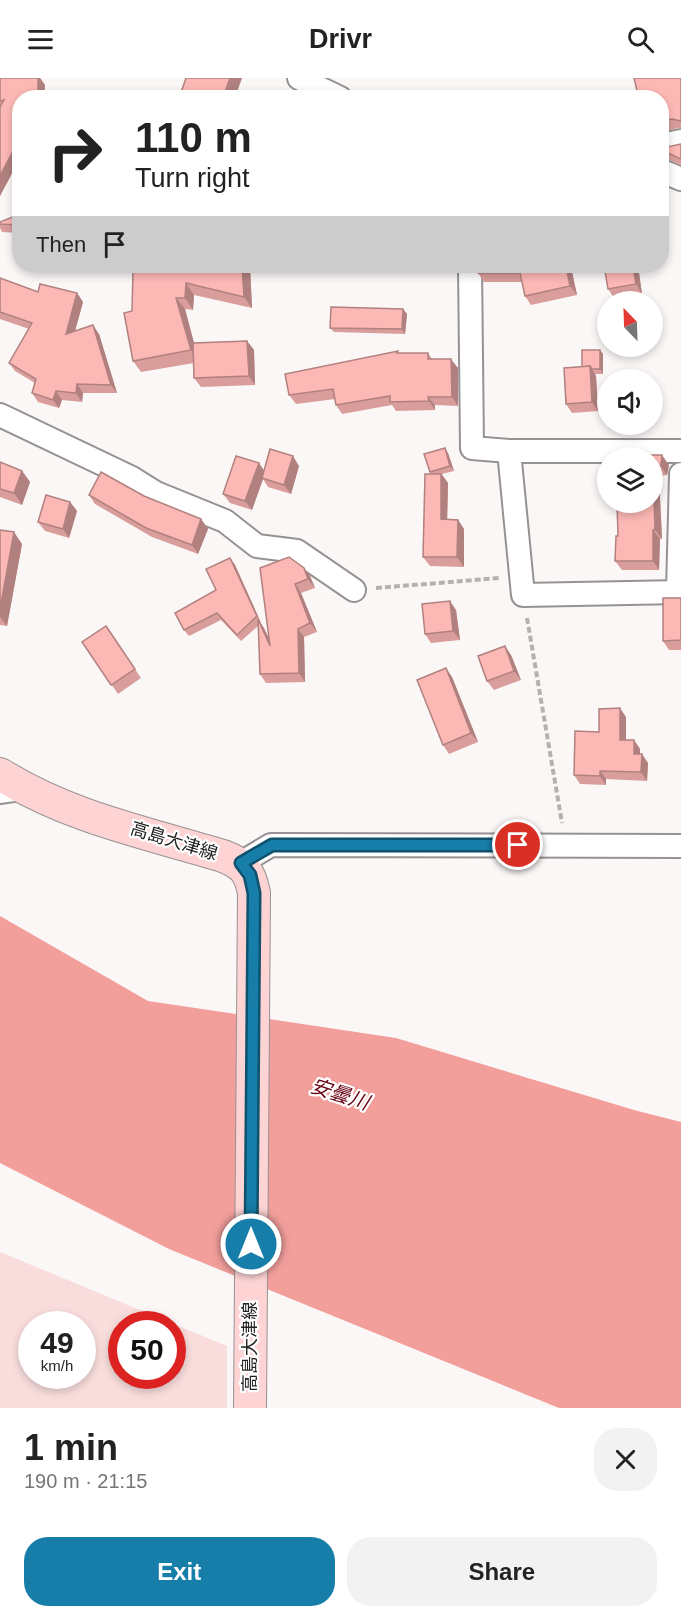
<!DOCTYPE html>
<html lang="en">
<head>
<meta charset="utf-8">
<style>
  body { margin:0; font-family:Helvetica,"Noto Sans JP",sans-serif; background:#f2f2f2; color:#222; height:100vh; display:flex; flex-direction:column; font-size:22px; white-space:nowrap }
  * { box-sizing:border-box; margin:0 }
  p { font-size:20px; color:#767676 }
  .icon { flex:none; width:33px; height:33px; fill:none; stroke:currentColor; stroke-width:2; stroke-linecap:round; stroke-linejoin:round }
  .map { position:relative; height:1330px; overflow:hidden }
  .details { display:flex; flex-direction:column; background:#fff; flex:1 }
  .details>* { flex:none }
  .hud { position:absolute; left:12px; top:12px; width:657px; height:183px; border-radius:24px; box-shadow:0 3px 9px #0003; background:#fff; color:#222; overflow:hidden }
  .needle { width:39px; rotate:337deg }
  .buttons { position:absolute; left:597px; top:213px; display:grid; gap:12px }
  .buttons a { display:grid; place-items:center; width:66px; height:66px; border-radius:50%; background:#fff; box-shadow:0 3px 9px #0003; font-size:30px }
  .speed { position:absolute; left:18px; top:1233px; display:flex; gap:12px; font-size:30px; font-weight:700; text-align:center }
  .speed>* { display:grid; place-content:center; width:78px; height:78px; border-radius:50%; background:#fff; box-shadow:0 3px 9px #0003; line-height:1 }
  .speed small { font-size:15px; font-weight:400 }
  .speed .limit { border:9px solid #d22; background:#fff; color:#111 }
  .pin { position:absolute; display:grid; place-items:center; width:51px; height:51px; color:#fff; margin:-26px; border:3px solid #fff; border-radius:50%; box-shadow:0 2px 6px #0007 }
  .me { position:absolute; width:66px; margin:-33px; rotate:0deg; stroke-linejoin:round; filter:drop-shadow(0 0 4px #0008) }
  .turn { display:flex; align-items:center; gap:21px; height:126px; padding:0 24px; font-size:27px }
  .turn .icon { width:78px; height:78px; stroke-width:2.5 }
  .turn b { display:block; font-size:42px; line-height:51px }
  .then { display:flex; align-items:center; height:57px; padding:0 24px; background:#0003; gap:12px; font-size:22px }
  .round { display:grid; place-items:center; flex:none; width:63px; height:63px; border-radius:24px; background:#f2f2f2 }
  .summary { display:flex; align-items:center; justify-content:space-between; height:102px; padding:0 24px }
  h1 { font-size:36px; font-weight:600; line-height:45px }
  .action { display:flex; gap:12px; margin-top:auto; padding:12px 24px }
  .action a { flex:1; height:69px; border-radius:24px; background:#167ea8; color:#fff; font-size:24px; font-weight:600; line-height:69px; text-align:center }
  .action a+a { background:#f2f2f2; color:#222 }
  header { display:flex; justify-content:space-between; align-items:center; height:78px; padding:0 24px; background:#fff; font-size:27px; font-weight:600 }
  .map>svg:first-child { display:block }
</style>
</head>
<body>
<header><svg class="icon" aria-label="menu" viewBox="0 0 24 24"><path d="M4 6h16M4 12h16M4 18h16"/></svg>Drivr<svg class="icon" aria-label="search" viewBox="0 0 24 24"><circle cx="10" cy="10" r="6"/><path d="M15 15l6 6"/></svg></header>
<div class="map">
<svg width="681" height="1330" viewBox="0 0 681 1330">
  <rect width="100%" height="100%" fill="#fcf7f7"/>
  <path fill="#f8dddc" fill-rule="evenodd" d="M0 1174 227 1268V1330H0ZM32 1246H82V1298H32ZM122 1246H172V1298H122Z"/>
  <polygon fill="#f29f9c" points="0,838 148,923 396,960 634,1032 681,1044 681,1330 559,1330 169,1171 0,1085"/>
  <g fill="none" stroke-linecap="round" stroke-linejoin="round">
    <defs>
      <polyline id="service" points="0,720 21,717"/>
      <g id="minor">
        <polyline points="299,0 340,20"/>
        <polyline points="662,67 681,63"/>
        <polyline points="662,93 681,101"/>
        <polyline points="470,188 472,370 509,373 681,373"/>
        <polyline points="0,337 132,400 156,415 225,443 257,468 297,473 354,512"/>
        <polyline points="509,373 523,517 681,514"/>
        <polyline points="678,514 681,396"/>
        <polyline points="241,785 271,767 681,768"/>
      </g>
      <path id="secondary" d="M0 696C68 739 147 755 223 778 244 786 250 794 254 815L250 1330"/>
    </defs>
    <use href="#service" stroke="#979292" stroke-width="14"/>
    <use href="#minor" stroke="#979292" stroke-width="26"/>
    <use href="#secondary" stroke="#979292" stroke-width="34"/>
    <g stroke="#b4b1b0" stroke-width="4" stroke-dasharray="6 3" stroke-linecap="butt">
      <polyline points="376,510 500,500"/>
      <polyline points="527,540 562,745"/>
    </g>
    <use href="#service" stroke="#fff" stroke-width="10"/>
    <use href="#minor" stroke="#fff" stroke-width="22"/>
    <use href="#secondary" stroke="#fdd3d4" stroke-width="32"/>
  </g>
  <g fill="#d99e9c">
    <polygon points="0,0 40,0 45,7 44,20 20,20 20,80 0,118"/>
    <polygon points="681,0 681,51 678,50 662,54 662,20 638,17"/>
    <polygon points="681,66 681,87 665,80 662,75 662,70"/>
    <polygon points="20,136 20,155 2,154 0,150 0,144"/>
    <polygon points="145,188 250,188 252,230 194,217 193,232 185,231 194,265 247,263 254,272 255,307 201,309 194,300 194,285 141,294 133,283 132,233"/>
    <polygon points="638,188 642,216 614,220 608,211"/>
    <polygon points="572,194 577,217 531,227 525,218 522,204 484,204 478,195"/>
    <polygon points="0,200 38,214 77,215 83,224 75,253 99,256 117,315 83,315 82,324 62,322 59,330 38,324 32,315 35,305 15,293 9,285 29,251 0,241"/>
    <polygon points="403,231 407,236 405,256 334,254 330,250"/>
    <polygon points="600,272 603,276 603,296 595,296 596,298 598,333 572,335 566,326 582,289"/>
    <polygon points="399,275 428,275 432,281 458,290 458,328 435,327 435,332 396,333 392,327 342,336 336,327 335,321 296,326 289,317"/>
    <polygon points="448,375 454,393 442,396 448,405 447,441 458,442 464,451 464,489 430,488 423,479 431,396 430,394"/>
    <polygon points="652,380 669,387 667,397 659,398 662,461 660,461 659,492 622,492 615,483 618,458"/>
    <polygon points="0,384 22,393 30,404 22,427 0,419"/>
    <polygon points="259,385 264,393 299,388 291,416 268,409 263,401 252,432 230,425 223,416"/>
    <polygon points="89,417 144,418 201,441 208,451 198,476 152,459 95,426"/>
    <polygon points="70,424 77,433 69,460 45,453 38,444"/>
    <polygon points="0,452 22,466 7,548 0,547"/>
    <polygon points="230,480 235,487 261,545 261,546 270,563 260,490 304,490 310,498 315,510 301,515 317,554 304,559 305,604 266,605 260,596 258,548 241,563 221,542 189,558 184,552 216,512"/>
    <polygon points="681,520 681,572 669,572 663,563"/>
    <polygon points="456,532 460,562 431,565 425,556"/>
    <polygon points="106,548 141,600 118,616 82,564"/>
    <polygon points="511,577 521,602 494,612 487,603"/>
    <polygon points="452,599 478,664 449,676 443,667"/>
    <polygon points="626,639 626,662 634,662 640,671 640,676 648,685 647,703 606,701 606,707 580,706 574,697 599,654"/>
  </g>
  <g fill="#b0817f">
    <polygon points="38,0 40,0 45,7 44,20 38,20"/>
    <polygon points="230,0 242,0 235,20 223,20"/>
    <polygon points="15,69 20,76 20,80 0,118 0,98"/>
    <polygon points="242,188 250,188 252,230 244,219"/>
    <polygon points="566,188 568,188 572,194 577,217 570,208"/>
    <polygon points="633,188 638,188 642,216 636,206"/>
    <polygon points="186,205 194,217 193,232 185,220"/>
    <polygon points="77,215 83,224 72,264 66,256"/>
    <polygon points="176,220 185,231 199,284 191,272"/>
    <polygon points="403,231 407,236 405,256 402,251"/>
    <polygon points="93,247 99,256 117,315 111,307"/>
    <polygon points="247,263 254,272 255,307 249,298"/>
    <polygon points="600,272 603,276 603,296 600,291"/>
    <polygon points="451,281 458,290 458,328 452,319"/>
    <polygon points="590,288 596,298 598,333 592,324"/>
    <polygon points="77,306 83,315 82,324 76,315"/>
    <polygon points="56,313 62,322 59,330 53,322"/>
    <polygon points="428,319 435,327 435,332 429,323"/>
    <polygon points="445,370 448,375 454,393 450,388"/>
    <polygon points="662,377 669,387 667,397 661,388"/>
    <polygon points="293,378 299,388 291,416 284,407"/>
    <polygon points="259,385 265,394 262,400 263,401 252,432 245,423"/>
    <polygon points="653,389 659,398 662,461 655,452"/>
    <polygon points="22,393 30,404 22,427 14,415"/>
    <polygon points="441,396 448,405 447,450 441,441"/>
    <polygon points="70,424 77,433 69,460 63,451"/>
    <polygon points="201,441 208,451 198,476 192,467"/>
    <polygon points="458,442 464,451 464,489 457,479"/>
    <polygon points="653,452 660,461 659,492 653,483"/>
    <polygon points="14,454 22,466 7,548 0,539 0,531"/>
    <polygon points="230,480 235,487 261,545 257,538"/>
    <polygon points="304,490 310,498 315,510 308,501"/>
    <polygon points="295,506 301,515 317,554 310,545"/>
    <polygon points="450,523 456,532 460,562 453,553"/>
    <polygon points="258,541 264,550 277,577 270,568"/>
    <polygon points="298,551 304,559 305,604 299,595"/>
    <polygon points="505,568 511,577 521,602 514,593"/>
    <polygon points="446,590 452,599 478,664 471,655"/>
    <polygon points="620,630 626,639 626,670 620,662"/>
    <polygon points="634,662 640,671 640,685 634,676"/>
    <polygon points="642,676 648,685 647,703 641,694"/>
    <polygon points="600,693 606,701 606,707 600,698"/>
  </g>
  <g fill="#fcb8b5" stroke="#b0817f" stroke-width="1.5">
    <polygon points="0,0 38,0 38,20 20,20 20,70 15,69 0,98 0,29 4,22 0,23"/>
    <polygon points="186,0 230,0 223,20 179,20"/>
    <polygon points="634,0 681,0 681,43 672,41 662,43 662,20 636,20 636,18 638,17"/>
    <polygon points="681,66 681,81 662,72 662,70"/>
    <polygon points="20,136 20,147 0,146 0,144"/>
    <polygon points="145,188 242,188 244,219 186,205 185,220 176,220 191,272 133,283 124,235 132,233 133,192 144,193"/>
    <polygon points="478,188 566,188 570,208 525,218 520,195 478,195"/>
    <polygon points="604,188 633,188 636,206 608,211"/>
    <polygon points="0,200 38,214 40,206 77,215 66,256 93,247 111,307 77,306 76,315 56,313 53,322 32,315 36,301 9,285 32,245 0,234"/>
    <polygon points="331,229 403,231 402,251 330,250"/>
    <polygon points="247,263 249,298 194,300 193,265"/>
    <polygon points="582,272 600,272 600,291 592,291 590,288 582,289"/>
    <polygon points="398,273 397,275 428,275 428,281 451,281 452,319 428,319 429,323 390,324 390,318 336,327 333,311 289,317 285,296"/>
    <polygon points="590,288 592,324 566,326 564,290"/>
    <polygon points="445,370 450,388 430,394 424,376"/>
    <polygon points="270,371 293,378 284,407 262,400"/>
    <polygon points="626,377 662,377 661,388 653,389 655,452 653,452 653,483 615,483 616,458 618,458 617,424 652,424 652,380 626,380"/>
    <polygon points="236,378 259,385 245,423 223,416"/>
    <polygon points="0,384 22,393 14,415 0,411"/>
    <polygon points="101,394 144,418 201,441 192,467 146,450 89,417"/>
    <polygon points="425,396 441,396 441,441 458,442 457,479 423,479"/>
    <polygon points="46,417 70,424 63,451 38,444"/>
    <polygon points="0,452 14,454 0,531"/>
    <polygon points="289,479 304,490 308,501 295,506 310,545 298,551 299,595 260,596 258,541 270,568 260,490"/>
    <polygon points="230,480 257,538 237,557 217,535 184,552 175,535 216,512 206,491"/>
    <polygon points="663,520 681,520 681,562 663,563"/>
    <polygon points="450,523 453,553 425,556 422,526"/>
    <polygon points="106,548 135,591 111,607 82,564"/>
    <polygon points="505,568 514,593 487,603 478,578"/>
    <polygon points="446,590 471,655 443,667 417,602"/>
    <polygon points="620,630 620,662 634,662 634,676 642,676 641,694 600,693 600,698 574,697 575,653 599,654 599,631"/>
  </g>
  <g fill="none" stroke-linecap="round" stroke-linejoin="round">
    <defs>
      <polyline id="route" points="251,1166 254,815 250,797 241,785 272,767 518,767"/>
    </defs>
    <use href="#route" stroke="#0e526d" stroke-width="15"/>
    <use href="#route" stroke="#167ea8" stroke-width="10"/>
  </g>
  <g text-anchor="middle" stroke-width="4.5" stroke-linejoin="round" paint-order="stroke">
    <g font-size="18" fill="#232221" stroke="#fff">
      <text transform="translate(174 763) rotate(17)" y="6">高島大津線</text>
      <text transform="translate(250 1269) rotate(-90)" y="6">高島大津線</text>
    </g>
    <g font-size="20" font-style="italic" fill="#680313" stroke="#fff">
      <text transform="translate(340 1016) rotate(18)" y="7">安曇川</text>
    </g>
  </g>
</svg>
<div class="buttons">
<a><svg class="needle" viewBox="-14 -14 28 28"><path d="M0-13l5 13h-10z" fill="#e53935"/><path d="M0 13l5-13h-10z" fill="#767676"/></svg></a>
<a><svg class="icon" aria-label="sound" viewBox="0 0 24 24"><path d="M4 9h4l5-4v14l-5-4H4zM17 9q2 3 0 6"/></svg></a>
<a><svg class="icon" aria-label="layers" viewBox="0 0 24 24"><path d="M12 4l9 5-9 5-9-5zM3 14l9 5 9-5"/></svg></a>
</div>
<div class="speed"><div>49<small>km/h</small></div><div class="limit">50</div></div>
<div class="pin" style="left:518px;top:767px;background:#d93025"><svg class="icon" aria-label="arrive" viewBox="0 0 24 24"><path d="M6 21V4h12l-3 4 3 4H6"/></svg></div>
<svg class="me" style="left:251px;top:1166px" viewBox="-20 -20 40 40"><circle r="17" fill="#167ea8" stroke="#fff" stroke-width="3"/><path d="M0-11L8 9 0 5-8 9z" fill="#fff"/></svg>
<div class="hud">
<div class="turn"><svg class="icon" aria-label="right" viewBox="0 0 24 24"><path d="M7 20v-9h11M14 6l5 5-5 5"/></svg><div><b>110 m</b>Turn right</div></div>
<div class="then">Then<svg class="icon" aria-label="arrive" viewBox="0 0 24 24"><path d="M6 21V4h12l-3 4 3 4H6"/></svg></div>
</div>
</div>
<section class="details">
<div class="summary"><div><h1>1 min</h1><p>190 m · 21:15</p></div><a class="round"><svg class="icon" aria-label="close" viewBox="0 0 24 24"><path d="M6 6l12 12M18 6L6 18"/></svg></a></div>
<div class="action"><a>Exit</a><a>Share</a></div>
</section>
</body>
</html>
